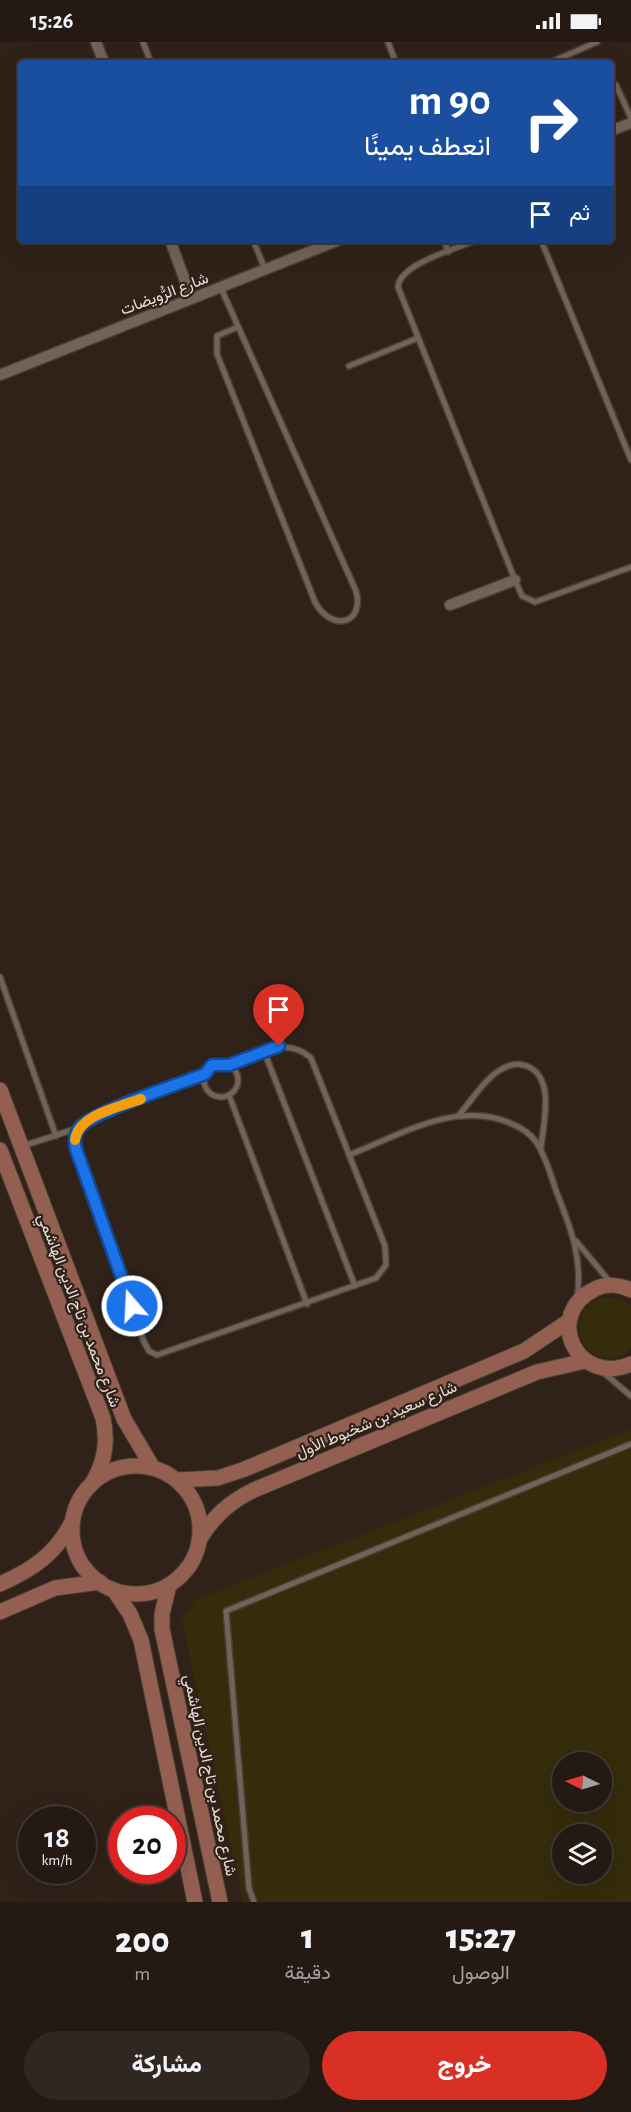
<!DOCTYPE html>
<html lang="ar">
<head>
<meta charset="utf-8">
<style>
  body { margin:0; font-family:"Alegreya Sans",Vazirmatn,sans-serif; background:#302721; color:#f1f3f6; direction:rtl; height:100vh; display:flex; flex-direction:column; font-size:22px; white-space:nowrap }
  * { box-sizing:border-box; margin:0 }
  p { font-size:20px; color:#a3a1a0 }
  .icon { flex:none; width:33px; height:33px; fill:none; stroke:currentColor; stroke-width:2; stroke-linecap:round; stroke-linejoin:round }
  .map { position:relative; height:1860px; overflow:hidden; direction:ltr }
  .details { display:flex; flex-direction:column; background:#241a13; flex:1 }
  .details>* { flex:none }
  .top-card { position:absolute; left:18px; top:18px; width:596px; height:183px; border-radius:6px; box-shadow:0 6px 24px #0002,0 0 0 2px #413833; direction:rtl; background:#1a4fa0; color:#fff; overflow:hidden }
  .needle { width:39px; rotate:275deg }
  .buttons { position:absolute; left:552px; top:1710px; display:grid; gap:12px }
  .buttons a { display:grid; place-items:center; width:60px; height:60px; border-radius:50%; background:#241a13; box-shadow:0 6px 24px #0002,0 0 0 2px #413833; font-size:30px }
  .speed { position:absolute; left:18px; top:1764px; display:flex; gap:12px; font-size:30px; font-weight:700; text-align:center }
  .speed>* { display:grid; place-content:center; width:78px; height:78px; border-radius:50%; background:#241a13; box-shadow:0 6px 24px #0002,0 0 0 2px #413833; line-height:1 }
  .speed small { font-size:15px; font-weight:400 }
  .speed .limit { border:9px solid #d22; background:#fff; color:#111 }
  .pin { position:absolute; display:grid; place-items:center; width:51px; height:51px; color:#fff; margin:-62px -26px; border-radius:50% 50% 50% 0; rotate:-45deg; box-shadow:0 0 6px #0007 }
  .pin .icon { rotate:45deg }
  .me { position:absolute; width:66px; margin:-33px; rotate:341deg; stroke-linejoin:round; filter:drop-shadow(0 0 4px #0008) }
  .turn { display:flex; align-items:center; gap:21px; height:126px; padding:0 24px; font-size:27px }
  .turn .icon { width:78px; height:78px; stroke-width:2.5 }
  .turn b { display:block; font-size:42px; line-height:51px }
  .then { display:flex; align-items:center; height:57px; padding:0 24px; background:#0003; gap:12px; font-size:22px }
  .eta { display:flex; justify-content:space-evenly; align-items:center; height:102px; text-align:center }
  .eta b { font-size:36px; font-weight:800; line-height:42px }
  .button { display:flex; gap:12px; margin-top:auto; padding:12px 24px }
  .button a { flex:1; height:69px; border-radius:36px; background:#d93025; color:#fff; font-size:24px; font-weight:800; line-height:69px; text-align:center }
  .button a+a { background:#302721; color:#f1f3f6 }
  .status { display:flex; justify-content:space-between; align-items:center; height:42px; padding:0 30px; background:#241a13; direction:ltr }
  .status svg { height:16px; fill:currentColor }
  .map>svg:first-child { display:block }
</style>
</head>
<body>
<div class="status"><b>15:26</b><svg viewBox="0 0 49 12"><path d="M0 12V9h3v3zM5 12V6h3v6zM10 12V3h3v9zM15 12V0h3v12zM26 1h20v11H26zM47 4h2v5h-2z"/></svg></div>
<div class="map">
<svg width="631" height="1860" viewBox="0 0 631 1860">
  <rect width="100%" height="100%" fill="#302219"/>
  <g fill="#352c0b" fill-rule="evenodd">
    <path d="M602 1255 621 1257 631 1264V1307C595 1340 551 1279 602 1255Z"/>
    <path d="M631 1387V1860H243L182 1579 195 1558ZM562 1720H602V1760H562ZM562 1792H602V1832H562Z"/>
  </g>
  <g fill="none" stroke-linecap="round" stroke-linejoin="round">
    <defs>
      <g id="lane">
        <polyline points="143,0 151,21"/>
        <polyline points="388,0 396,21"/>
        <polyline points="549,21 597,0"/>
        <polyline points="610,39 616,43 631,76"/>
        <polyline points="253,198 265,227"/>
        <polyline points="444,198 448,210"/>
        <path d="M477 198C458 206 399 222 398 245L515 538 522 554 535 560 631 525"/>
        <polyline points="541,198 631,418"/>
        <path d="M221 246 356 549C365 583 331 590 315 560L217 312V294L238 285"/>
        <polyline points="349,324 418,296"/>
        <polyline points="0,935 56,1094"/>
        <polyline points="264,1009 355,1244"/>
        <circle cx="221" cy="1038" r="17"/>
        <path d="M205 1032 86 1079 75 1094 76 1107 144 1300 149 1309 157 1313 376 1236 386 1223 385 1204 311 1016C286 993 255 1012 229 1023"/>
        <polyline points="229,1053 307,1262"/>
        <path d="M459 1073C471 1059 484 1038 500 1028 509 1023 517 1020 527 1024 556 1036 543 1082 541 1106"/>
        <polyline points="23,1104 78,1086"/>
        <path d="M349 1113C400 1093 456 1058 510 1081 520 1085 530 1091 536 1100 546 1114 551 1135 557 1151 571 1187 583 1217 577 1257"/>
        <polyline points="576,1199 610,1240"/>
        <polyline points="603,1330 631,1354"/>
        <polyline points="254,1860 249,1846 226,1569 631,1402"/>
      </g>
      <g id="street">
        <polyline points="96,0 104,21"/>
        <polyline points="610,89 631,81"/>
        <polyline points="170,198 191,255"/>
        <polyline points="0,333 339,198"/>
        <polyline points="450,563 515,538"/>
      </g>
      <g id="secondary">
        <polyline points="0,1048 124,1377 153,1426"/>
        <path d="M0 1108 103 1376C108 1400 105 1419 93 1440"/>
        <path d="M631 1248C620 1243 606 1241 595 1247 543 1272 576 1345 631 1322"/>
        <circle cx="136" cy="1488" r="64"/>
        <polyline points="177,1438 218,1436 245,1427 524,1309 569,1279"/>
        <path d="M199 1498C213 1475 229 1460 254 1448L537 1330 585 1319"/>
        <path d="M0 1542C32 1528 56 1512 72 1480"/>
        <polyline points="169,1543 162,1572 162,1587 220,1860"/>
        <polyline points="114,1548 130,1572 141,1598 195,1860"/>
        <polyline points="0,1570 55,1546 100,1540"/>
      </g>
    </defs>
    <use href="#lane" stroke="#4a3e37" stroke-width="8"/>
    <use href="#street" stroke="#4a3e37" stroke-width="13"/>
    <use href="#secondary" stroke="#4a3e37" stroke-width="17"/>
    <use href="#lane" stroke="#736258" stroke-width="5"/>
    <use href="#street" stroke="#736258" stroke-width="10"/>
    <use href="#secondary" stroke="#935f50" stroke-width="15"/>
  </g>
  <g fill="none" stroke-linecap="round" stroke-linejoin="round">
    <defs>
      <path id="route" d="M132 1264 76 1107C74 1099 75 1091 80 1085 93 1070 182 1041 205 1032L212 1023H229L279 1004"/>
    </defs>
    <use href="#route" stroke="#114b97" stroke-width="15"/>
    <use href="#route" stroke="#1a73e8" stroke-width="10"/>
    <path stroke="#f59e0b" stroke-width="10" d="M75 1098C79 1072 120 1065 141 1057"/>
  </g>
  <g text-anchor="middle" stroke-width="4.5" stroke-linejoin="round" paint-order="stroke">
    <g font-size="16" fill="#e8ded8" stroke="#302219">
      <text transform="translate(164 251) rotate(-21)" y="6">شارع الرُّويضات</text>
      <text transform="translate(80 1268) rotate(69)" y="6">شارع محمد بن تاج الدين الهاشمي</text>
      <text transform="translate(376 1377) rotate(-23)" y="6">شارع سعيد بن شخبوط الأول</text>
      <text transform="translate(211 1733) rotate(78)" y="6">شارع محمد بن تاج الدين الهاشمي</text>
    </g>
  </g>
</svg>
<div class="buttons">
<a><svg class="needle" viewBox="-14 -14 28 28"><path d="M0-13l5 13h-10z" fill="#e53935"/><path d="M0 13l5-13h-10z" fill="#a3a1a0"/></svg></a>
<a><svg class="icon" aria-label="layers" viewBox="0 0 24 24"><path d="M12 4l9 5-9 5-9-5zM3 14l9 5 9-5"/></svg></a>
</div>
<div class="speed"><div>18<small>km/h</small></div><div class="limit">20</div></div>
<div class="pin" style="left:279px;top:1004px;background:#d93025"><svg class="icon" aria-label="arrive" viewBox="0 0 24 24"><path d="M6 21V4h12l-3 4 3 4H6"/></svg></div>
<svg class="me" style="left:132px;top:1264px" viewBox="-20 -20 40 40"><circle r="17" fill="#1a73e8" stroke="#fff" stroke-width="3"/><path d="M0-11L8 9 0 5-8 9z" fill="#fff"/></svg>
<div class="top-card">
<div class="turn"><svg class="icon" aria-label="right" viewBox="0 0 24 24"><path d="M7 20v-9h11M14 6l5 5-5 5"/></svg><div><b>90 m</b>انعطف يمينًا</div></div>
<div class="then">ثم<svg class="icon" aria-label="arrive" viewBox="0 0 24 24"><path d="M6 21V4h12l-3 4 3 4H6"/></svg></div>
</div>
</div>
<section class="details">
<div class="eta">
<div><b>15:27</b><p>الوصول</p></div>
<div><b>1</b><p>دقيقة</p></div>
<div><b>200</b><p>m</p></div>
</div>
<div class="button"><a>خروج</a><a>مشاركة</a></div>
</section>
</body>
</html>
